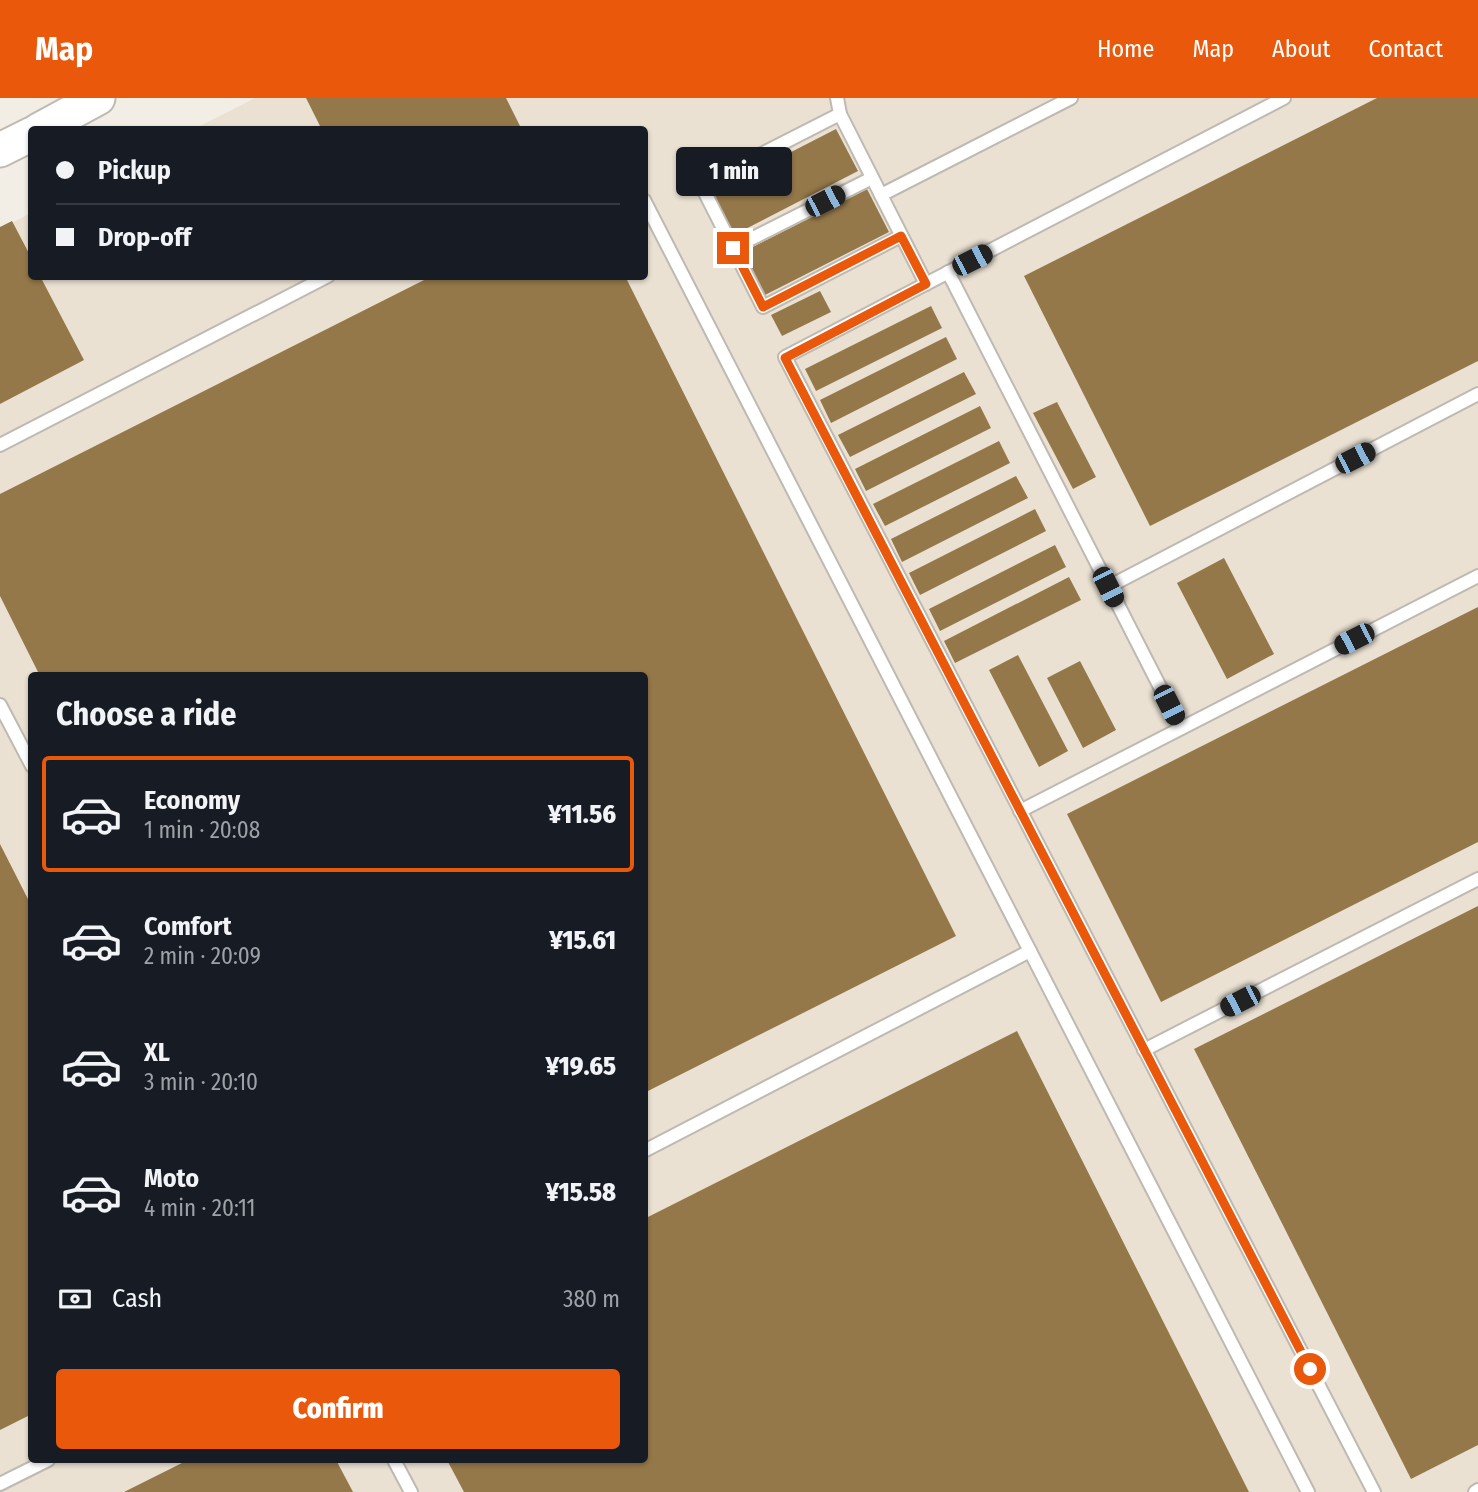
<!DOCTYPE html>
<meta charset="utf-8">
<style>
:root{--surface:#171b24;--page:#242831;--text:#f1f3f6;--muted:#9ea1a6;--line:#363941;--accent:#ea580c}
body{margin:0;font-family:"Fira Sans Condensed",sans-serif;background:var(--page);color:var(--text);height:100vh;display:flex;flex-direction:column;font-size:26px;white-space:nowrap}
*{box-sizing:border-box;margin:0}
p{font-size:23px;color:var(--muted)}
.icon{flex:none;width:38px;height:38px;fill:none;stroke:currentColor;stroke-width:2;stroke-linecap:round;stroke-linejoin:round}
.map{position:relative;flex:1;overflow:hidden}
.side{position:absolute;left:28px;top:574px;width:620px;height:791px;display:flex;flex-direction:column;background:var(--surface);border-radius:7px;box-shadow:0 2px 5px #0004}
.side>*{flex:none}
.guide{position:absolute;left:28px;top:28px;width:620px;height:154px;border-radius:7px;box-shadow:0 2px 5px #0004;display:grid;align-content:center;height:154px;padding:0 28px;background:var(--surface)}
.end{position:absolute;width:32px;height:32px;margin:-16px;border:9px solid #ea580c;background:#fff;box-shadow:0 0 0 4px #fff}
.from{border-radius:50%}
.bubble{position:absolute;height:49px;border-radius:7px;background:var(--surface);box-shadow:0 2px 5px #0004;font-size:23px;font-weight:800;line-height:49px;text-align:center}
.car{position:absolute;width:21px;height:42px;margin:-21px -10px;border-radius:9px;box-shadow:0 0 5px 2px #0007;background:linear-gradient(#222 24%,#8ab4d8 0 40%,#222 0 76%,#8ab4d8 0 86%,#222 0)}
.guide b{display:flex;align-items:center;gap:24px;height:66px;font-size:26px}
.guide b+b{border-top:2px solid var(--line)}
.guide i{width:18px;height:18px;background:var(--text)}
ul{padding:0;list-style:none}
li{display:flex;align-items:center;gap:21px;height:116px;margin:0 14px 10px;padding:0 14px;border:4px solid transparent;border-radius:7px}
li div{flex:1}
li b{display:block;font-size:26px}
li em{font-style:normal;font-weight:800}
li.current{border-color:var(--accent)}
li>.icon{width:63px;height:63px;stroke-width:1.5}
h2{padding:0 28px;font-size:32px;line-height:84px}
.pay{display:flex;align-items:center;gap:18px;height:77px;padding:0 28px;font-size:26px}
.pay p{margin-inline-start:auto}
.cta{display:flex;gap:14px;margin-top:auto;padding:14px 28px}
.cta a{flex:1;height:80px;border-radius:7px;background:var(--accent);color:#fff;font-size:28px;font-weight:800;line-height:80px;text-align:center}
header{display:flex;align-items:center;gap:42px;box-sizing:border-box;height:98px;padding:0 35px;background:var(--accent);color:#fff}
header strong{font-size:33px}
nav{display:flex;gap:38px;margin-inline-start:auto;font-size:24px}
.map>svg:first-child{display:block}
.built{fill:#eae1d2;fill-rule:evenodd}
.building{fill:#947849}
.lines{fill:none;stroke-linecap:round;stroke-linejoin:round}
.service-casing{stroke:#beb9b1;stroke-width:16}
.secondary-casing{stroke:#beb9b1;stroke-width:37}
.service{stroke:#fff;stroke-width:12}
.secondary{stroke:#fff;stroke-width:33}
.route{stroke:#ea580c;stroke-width:9}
</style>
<header>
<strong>Map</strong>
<nav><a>Home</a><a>Map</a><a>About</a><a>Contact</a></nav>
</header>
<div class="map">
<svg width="1478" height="1394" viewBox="0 0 1478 1394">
<rect width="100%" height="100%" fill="#f3eee5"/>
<path class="built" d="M255,0H1478V1394H0V131L31,115L32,178H644V32L194,31ZM32,578H644V1362H32Z"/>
<g class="building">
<polygon points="306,0 506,0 522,32 322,32"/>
<polygon points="1377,0 1478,0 1478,263 1150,428 1024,178"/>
<polygon points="836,31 858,73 732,138 711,95"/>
<polygon points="867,91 889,134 763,198 741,155"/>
<polygon points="12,123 32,161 32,178 40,178 84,262 0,306 0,129"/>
<polygon points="432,178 625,178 956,838 644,995 644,578 40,578 0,498 0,396"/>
<polygon points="820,193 831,214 782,238 771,217"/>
<polygon points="931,208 942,230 816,293 805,271"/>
<polygon points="946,239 957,261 831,325 820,302"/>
<polygon points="964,274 976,296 850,359 838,337"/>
<polygon points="1057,304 1096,379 1073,391 1033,315"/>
<polygon points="980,308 991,330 866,393 855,371"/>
<polygon points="999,343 1010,365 885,428 873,406"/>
<polygon points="1016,378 1028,400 902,464 891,441"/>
<polygon points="1035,411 1046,433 920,497 909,475"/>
<polygon points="1055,447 1066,469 940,533 929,511"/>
<polygon points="1224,460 1274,556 1227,581 1177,485"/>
<polygon points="1069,479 1081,502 955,565 944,543"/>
<polygon points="1478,509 1478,744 1161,904 1067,716"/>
<polygon points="1018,557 1068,653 1039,669 989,572"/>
<polygon points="1080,563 1116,632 1083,650 1047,580"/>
<polygon points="0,746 32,809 32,1316 0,1332"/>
<polygon points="1478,808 1478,1347 1411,1381 1194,951"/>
<polygon points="1017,933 1249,1394 464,1394 447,1362 644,1362 644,1121"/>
<polygon points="188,1362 336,1362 353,1394 124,1394"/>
</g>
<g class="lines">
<g class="service-casing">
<g id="service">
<polyline points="837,0 840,16"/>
<polyline points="1284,0 785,259 1374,1394"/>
<polyline points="881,97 1071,0"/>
<polyline points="644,102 1308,1394"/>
<polyline points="901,138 763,209 701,87 840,16 926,186"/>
<polyline points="733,150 872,80"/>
<polyline points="948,174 1181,630"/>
<polyline points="0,347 328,178"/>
<polyline points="1108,489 1478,296"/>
<polyline points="0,607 32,668"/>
<polyline points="1020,713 1478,478"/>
<polyline points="1144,952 1478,781"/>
<polyline points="644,1053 1030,853"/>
<polyline points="394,1362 411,1394"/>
<polyline points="0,1386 48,1362"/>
<polyline points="1475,1394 1478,1392"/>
</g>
</g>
<g class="secondary-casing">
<g id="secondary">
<polyline points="39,32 98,0"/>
<polyline points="0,52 32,36"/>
</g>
</g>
<use href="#service" class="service"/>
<use href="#secondary" class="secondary"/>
</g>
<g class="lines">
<polyline class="route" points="733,150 763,209 901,138 926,186 785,260 1310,1271"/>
</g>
</svg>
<i class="end from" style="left:1310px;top:1271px"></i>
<i class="end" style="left:733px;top:150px"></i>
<div class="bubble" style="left:676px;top:49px;width:116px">1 min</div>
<i class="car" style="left:825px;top:103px;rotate:63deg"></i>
<i class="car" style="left:972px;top:162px;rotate:63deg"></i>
<i class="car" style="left:1355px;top:360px;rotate:63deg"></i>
<i class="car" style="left:1108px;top:489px;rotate:153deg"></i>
<i class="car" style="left:1354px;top:541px;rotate:243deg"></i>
<i class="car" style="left:1169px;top:607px;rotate:153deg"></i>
<i class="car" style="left:1240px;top:903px;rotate:243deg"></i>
<div class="guide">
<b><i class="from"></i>Pickup</b>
<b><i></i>Drop-off</b>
</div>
<section class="side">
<h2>Choose a ride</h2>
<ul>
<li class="current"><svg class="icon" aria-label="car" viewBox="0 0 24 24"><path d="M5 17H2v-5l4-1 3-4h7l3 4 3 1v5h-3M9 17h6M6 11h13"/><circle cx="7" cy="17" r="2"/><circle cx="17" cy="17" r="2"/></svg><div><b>Economy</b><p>1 min · 20:08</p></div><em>¥11.56</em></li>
<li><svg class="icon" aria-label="car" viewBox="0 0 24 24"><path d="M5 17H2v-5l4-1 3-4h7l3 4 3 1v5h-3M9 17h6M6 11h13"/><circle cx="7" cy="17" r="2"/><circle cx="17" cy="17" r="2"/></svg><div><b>Comfort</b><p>2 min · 20:09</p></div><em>¥15.61</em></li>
<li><svg class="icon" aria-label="car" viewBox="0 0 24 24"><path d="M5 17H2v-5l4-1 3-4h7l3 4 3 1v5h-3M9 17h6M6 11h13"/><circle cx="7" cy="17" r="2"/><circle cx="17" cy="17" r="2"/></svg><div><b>XL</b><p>3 min · 20:10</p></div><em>¥19.65</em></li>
<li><svg class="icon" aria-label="car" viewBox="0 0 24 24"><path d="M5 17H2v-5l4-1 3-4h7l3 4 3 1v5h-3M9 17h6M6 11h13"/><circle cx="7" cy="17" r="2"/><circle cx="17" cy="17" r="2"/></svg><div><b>Moto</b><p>4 min · 20:11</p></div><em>¥15.58</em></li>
</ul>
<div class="pay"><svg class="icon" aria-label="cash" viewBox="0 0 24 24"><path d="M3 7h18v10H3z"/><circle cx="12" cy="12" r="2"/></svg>Cash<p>380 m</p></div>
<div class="cta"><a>Confirm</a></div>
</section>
</div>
